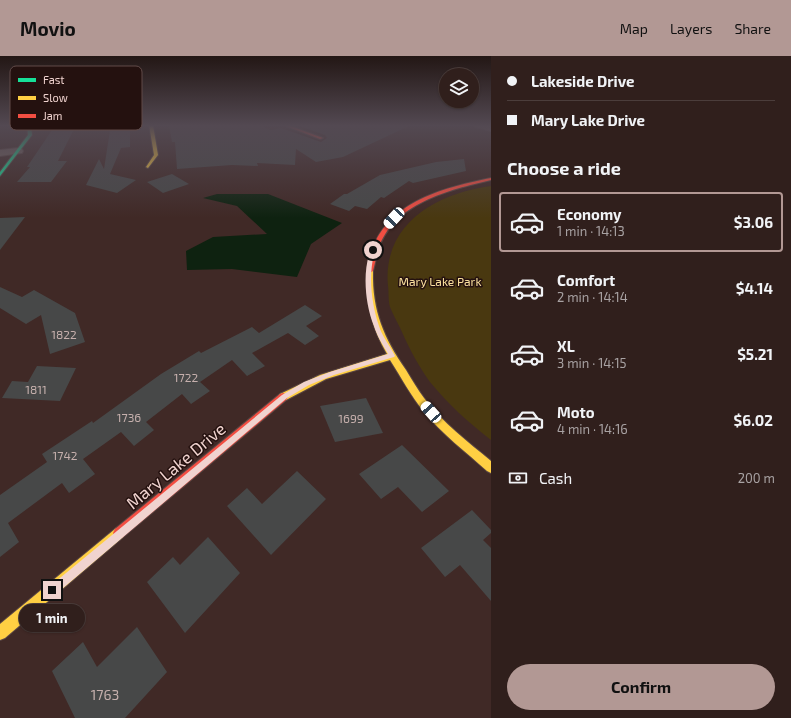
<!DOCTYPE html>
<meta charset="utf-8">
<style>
:root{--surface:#301f1c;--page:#382725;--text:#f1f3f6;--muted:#a8a2a3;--line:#4b3d3b;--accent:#b29894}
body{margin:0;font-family:"Exo 2",sans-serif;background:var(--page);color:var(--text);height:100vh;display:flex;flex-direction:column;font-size:15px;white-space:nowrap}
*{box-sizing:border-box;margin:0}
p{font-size:13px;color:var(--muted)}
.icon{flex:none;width:22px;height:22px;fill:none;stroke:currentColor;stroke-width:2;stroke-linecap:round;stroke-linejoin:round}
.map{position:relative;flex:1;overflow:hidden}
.sheet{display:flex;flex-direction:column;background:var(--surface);width:300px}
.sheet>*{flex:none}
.banner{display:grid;align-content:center;height:88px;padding:0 16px;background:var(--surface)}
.fabs{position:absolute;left:439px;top:12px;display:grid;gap:8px}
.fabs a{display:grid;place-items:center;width:40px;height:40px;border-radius:50%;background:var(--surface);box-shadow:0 1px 3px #0004,0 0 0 1px var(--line);font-size:20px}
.end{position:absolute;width:18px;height:18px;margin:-9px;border:5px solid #f0d3cf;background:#111;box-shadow:0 0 0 2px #111}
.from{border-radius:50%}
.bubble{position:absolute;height:28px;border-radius:14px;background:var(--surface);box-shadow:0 1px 3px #0004,0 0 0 1px var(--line);font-size:13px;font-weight:700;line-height:28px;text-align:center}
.car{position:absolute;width:12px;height:24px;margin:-12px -6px;border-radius:5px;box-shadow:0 0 3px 1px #0007;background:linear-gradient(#fff 24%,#345 0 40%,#fff 0 76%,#345 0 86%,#fff 0)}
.banner b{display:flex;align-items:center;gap:14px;height:38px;font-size:15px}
.banner b+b{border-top:1px solid var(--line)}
.banner i{width:10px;height:10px;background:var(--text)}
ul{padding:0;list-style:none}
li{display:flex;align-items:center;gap:12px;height:60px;margin:0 8px 6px;padding:0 8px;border:2px solid transparent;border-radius:4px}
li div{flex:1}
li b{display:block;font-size:15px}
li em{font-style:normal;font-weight:700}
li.current{border-color:var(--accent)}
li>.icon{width:36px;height:36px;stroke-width:1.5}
h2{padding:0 16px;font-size:18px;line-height:48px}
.pay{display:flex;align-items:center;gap:10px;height:44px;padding:0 16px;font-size:15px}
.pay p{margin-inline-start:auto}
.cta{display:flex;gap:8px;margin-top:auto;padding:8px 16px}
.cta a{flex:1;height:46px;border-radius:24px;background:var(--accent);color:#111;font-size:16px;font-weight:700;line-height:46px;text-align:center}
header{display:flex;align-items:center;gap:24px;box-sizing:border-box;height:56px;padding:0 20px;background:var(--accent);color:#111}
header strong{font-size:19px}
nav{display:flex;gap:22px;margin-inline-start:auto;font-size:14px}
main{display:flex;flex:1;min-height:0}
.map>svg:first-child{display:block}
.green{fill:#493810}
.water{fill:#0e2210}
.building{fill:#474848}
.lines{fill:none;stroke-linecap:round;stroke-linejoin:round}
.street-casing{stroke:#5a4644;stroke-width:2}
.fast-casing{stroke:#5a4644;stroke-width:2}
.slow-casing{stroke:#5a4644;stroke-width:2}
.jam-casing{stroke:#5a4644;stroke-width:2}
.street{fill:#736664;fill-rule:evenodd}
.fast{fill:#16e098;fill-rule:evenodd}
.slow{fill:#ffcf43;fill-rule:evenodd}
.jam{fill:#f24e42;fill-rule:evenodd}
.route{fill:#f0d3cf}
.labels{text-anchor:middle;stroke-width:3;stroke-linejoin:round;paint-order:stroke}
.far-park-label{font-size:12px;fill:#fce19f;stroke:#24110f}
.number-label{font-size:12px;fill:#c6b0ad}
.near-number-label{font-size:14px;fill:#c6b0ad}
.near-street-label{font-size:17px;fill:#f0d3cf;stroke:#24110f}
.key{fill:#24110f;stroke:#614b49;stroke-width:1}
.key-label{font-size:11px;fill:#f0d3cf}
</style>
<header>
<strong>Movio</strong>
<nav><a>Map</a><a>Layers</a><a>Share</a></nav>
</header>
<main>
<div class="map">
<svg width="491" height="662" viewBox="0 0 491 662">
<rect width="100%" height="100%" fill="#402926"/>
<path class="green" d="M491,130V384C469,367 448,348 430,326C419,311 409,292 402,276C398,267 393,259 390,251C388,244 389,236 388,230C382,168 437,137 491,130Z"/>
<polygon class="water" points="217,138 268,138 342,167 311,188 297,221 232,213 187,214 186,195 213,181 267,178 237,150 203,142"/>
<g class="building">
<polygon points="113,69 130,69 130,91 121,92 110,118 136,124 117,137 86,129 99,103 104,113 110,74 113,74"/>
<polygon points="169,69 259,69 271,74 281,72 321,86 327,82 325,79 297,69 411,69 343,101 316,106 296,93 295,109 257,107 258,110 232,109 177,113 175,86 172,86"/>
<polygon points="75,71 58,105 67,105 51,126 17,126 30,111 27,111 52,74"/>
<polygon points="464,103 466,115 413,127 409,125 384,142 381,141 367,153 355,150 349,155 330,148 344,138 347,138 380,119 436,106"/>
<polygon points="172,118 189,128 163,137 147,126"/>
<polygon points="25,161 0,194 0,162"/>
<polygon points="0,231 22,241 34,234 75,257 85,286 50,298 41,259 26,268 0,252"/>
<polygon points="305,249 322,260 306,270 319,280 305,289 288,277 252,297 265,310 247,320 232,304 200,326 210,335 191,348 182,338 146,366 154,374 134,390 121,376 83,403 95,418 69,437 62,427 8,467 19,486 0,501 0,439 47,406 42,398 92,365 93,367 161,318 199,295 201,297 252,271 259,277"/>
<polygon points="37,310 76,312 60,345 2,342 12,325 28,326"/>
<polygon points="366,342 383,377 335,386 320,350"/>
<polygon points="402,389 449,435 422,456 398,431 381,443 359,418"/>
<polygon points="297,415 326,443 271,499 227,450 247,432 262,448"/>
<polygon points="472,454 491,474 491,477 483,484 491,492 491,545 460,509 445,521 421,492"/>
<polygon points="208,481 240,517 185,577 147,526 173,501 180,509"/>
<polygon points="137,571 167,616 125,662 75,662 52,615 83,586 97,611"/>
</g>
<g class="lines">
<g class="street-casing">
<g id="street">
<path d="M27,69H51C46,74 30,76 25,71Z"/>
<polygon points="474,69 491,69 491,75 476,71"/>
<polygon points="18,92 22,93 23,95 22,97 0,100 0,94"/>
</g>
</g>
<g class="fast-casing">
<polygon id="fast" points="27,69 31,69 32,79 0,120 0,116 28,79"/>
</g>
<g class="slow-casing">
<g id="slow">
<polygon points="149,69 153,69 158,99 148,112 146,111 154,99"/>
<path d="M370,213L373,215C372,255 384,282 406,314C412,324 418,334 424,342C443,367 468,386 491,405V417L487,415C466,396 442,378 424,356C411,340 401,321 390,304L326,323L286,344H280L278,341L280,338L320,319L387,298C372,272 365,246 367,215Z"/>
<polygon points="119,471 123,473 125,477 123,481 5,582 0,584 0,568 115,473"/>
</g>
</g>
<g class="jam-casing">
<g id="jam">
<polygon points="283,69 288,69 323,82 320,83"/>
<path d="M491,122V124C449,134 393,147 378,194C376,201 375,208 373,215L370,217L368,216L367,215C368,208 370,201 372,194C389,145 446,131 491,122Z"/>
<polygon points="283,337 286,338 288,341 286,344 123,481 119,483 115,481 113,477 115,473 280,338"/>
</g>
</g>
<use href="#street" class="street"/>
<use href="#fast" class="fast"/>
<use href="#slow" class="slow"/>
<use href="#jam" class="jam"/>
</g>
<linearGradient id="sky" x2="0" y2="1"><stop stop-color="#231715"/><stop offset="0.43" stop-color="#534952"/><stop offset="1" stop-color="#534952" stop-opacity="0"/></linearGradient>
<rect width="491" height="162" fill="url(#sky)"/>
<path class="route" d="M371,193L375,194C368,218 371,246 379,270C382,280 390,290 395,300L394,301L334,319L309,329L287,342L56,538L52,539L49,538L47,534L49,531L282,339L304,326L330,316L388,298C383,289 377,280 374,270C365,248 362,215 371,193Z"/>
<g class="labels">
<g class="far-park-label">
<text x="440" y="230">Mary Lake Park</text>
</g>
<g class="number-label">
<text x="64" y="283">1822</text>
<text x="186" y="326">1722</text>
<text x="36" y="338">1811</text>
<text x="129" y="366">1736</text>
<text x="351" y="367">1699</text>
<text x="65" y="404">1742</text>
</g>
<g class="near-number-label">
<text x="105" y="644">1763</text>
</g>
<g class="near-street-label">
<text transform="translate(176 410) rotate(-40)" y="6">Mary Lake Drive</text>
</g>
</g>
<rect x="10" y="10" width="132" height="64" rx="6" class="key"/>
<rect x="18" y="22" width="18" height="4" fill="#16e098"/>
<rect x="18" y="40" width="18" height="4" fill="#ffcf43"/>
<rect x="18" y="58" width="18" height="4" fill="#f24e42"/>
<g class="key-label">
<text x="43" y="28">Fast</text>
<text x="43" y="46">Slow</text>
<text x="43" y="64">Jam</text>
</g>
</svg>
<div class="fabs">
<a><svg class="icon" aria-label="layers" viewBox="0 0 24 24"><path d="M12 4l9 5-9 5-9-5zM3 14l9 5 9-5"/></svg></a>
</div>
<i class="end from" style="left:373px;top:194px"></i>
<i class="end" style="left:52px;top:534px"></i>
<div class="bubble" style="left:19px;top:548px;width:66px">1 min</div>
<i class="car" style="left:394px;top:162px;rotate:223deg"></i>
<i class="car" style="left:431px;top:356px;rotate:318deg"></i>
</div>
<section class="sheet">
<div class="banner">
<b><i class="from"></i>Lakeside Drive</b>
<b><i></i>Mary Lake Drive</b>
</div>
<h2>Choose a ride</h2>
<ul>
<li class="current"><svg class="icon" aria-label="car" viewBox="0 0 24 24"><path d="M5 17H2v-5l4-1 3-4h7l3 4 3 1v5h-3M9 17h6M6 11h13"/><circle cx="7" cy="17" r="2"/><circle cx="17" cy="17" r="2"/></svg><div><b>Economy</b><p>1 min · 14:13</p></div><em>$3.06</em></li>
<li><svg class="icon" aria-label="car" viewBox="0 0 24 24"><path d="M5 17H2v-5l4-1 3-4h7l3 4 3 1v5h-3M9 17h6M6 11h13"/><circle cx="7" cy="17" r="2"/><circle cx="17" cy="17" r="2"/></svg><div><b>Comfort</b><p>2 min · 14:14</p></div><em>$4.14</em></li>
<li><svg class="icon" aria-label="car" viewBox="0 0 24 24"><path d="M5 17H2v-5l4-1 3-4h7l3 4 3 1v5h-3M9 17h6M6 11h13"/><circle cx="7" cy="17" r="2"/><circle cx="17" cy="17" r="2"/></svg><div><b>XL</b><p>3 min · 14:15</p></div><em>$5.21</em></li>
<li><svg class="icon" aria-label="car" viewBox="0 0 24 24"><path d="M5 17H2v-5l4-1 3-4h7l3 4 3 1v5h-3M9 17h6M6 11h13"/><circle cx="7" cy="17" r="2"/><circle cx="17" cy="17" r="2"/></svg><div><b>Moto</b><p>4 min · 14:16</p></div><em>$6.02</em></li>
</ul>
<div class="pay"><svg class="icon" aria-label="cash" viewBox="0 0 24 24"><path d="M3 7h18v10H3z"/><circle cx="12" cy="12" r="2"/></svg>Cash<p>200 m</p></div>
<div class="cta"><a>Confirm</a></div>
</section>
</main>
